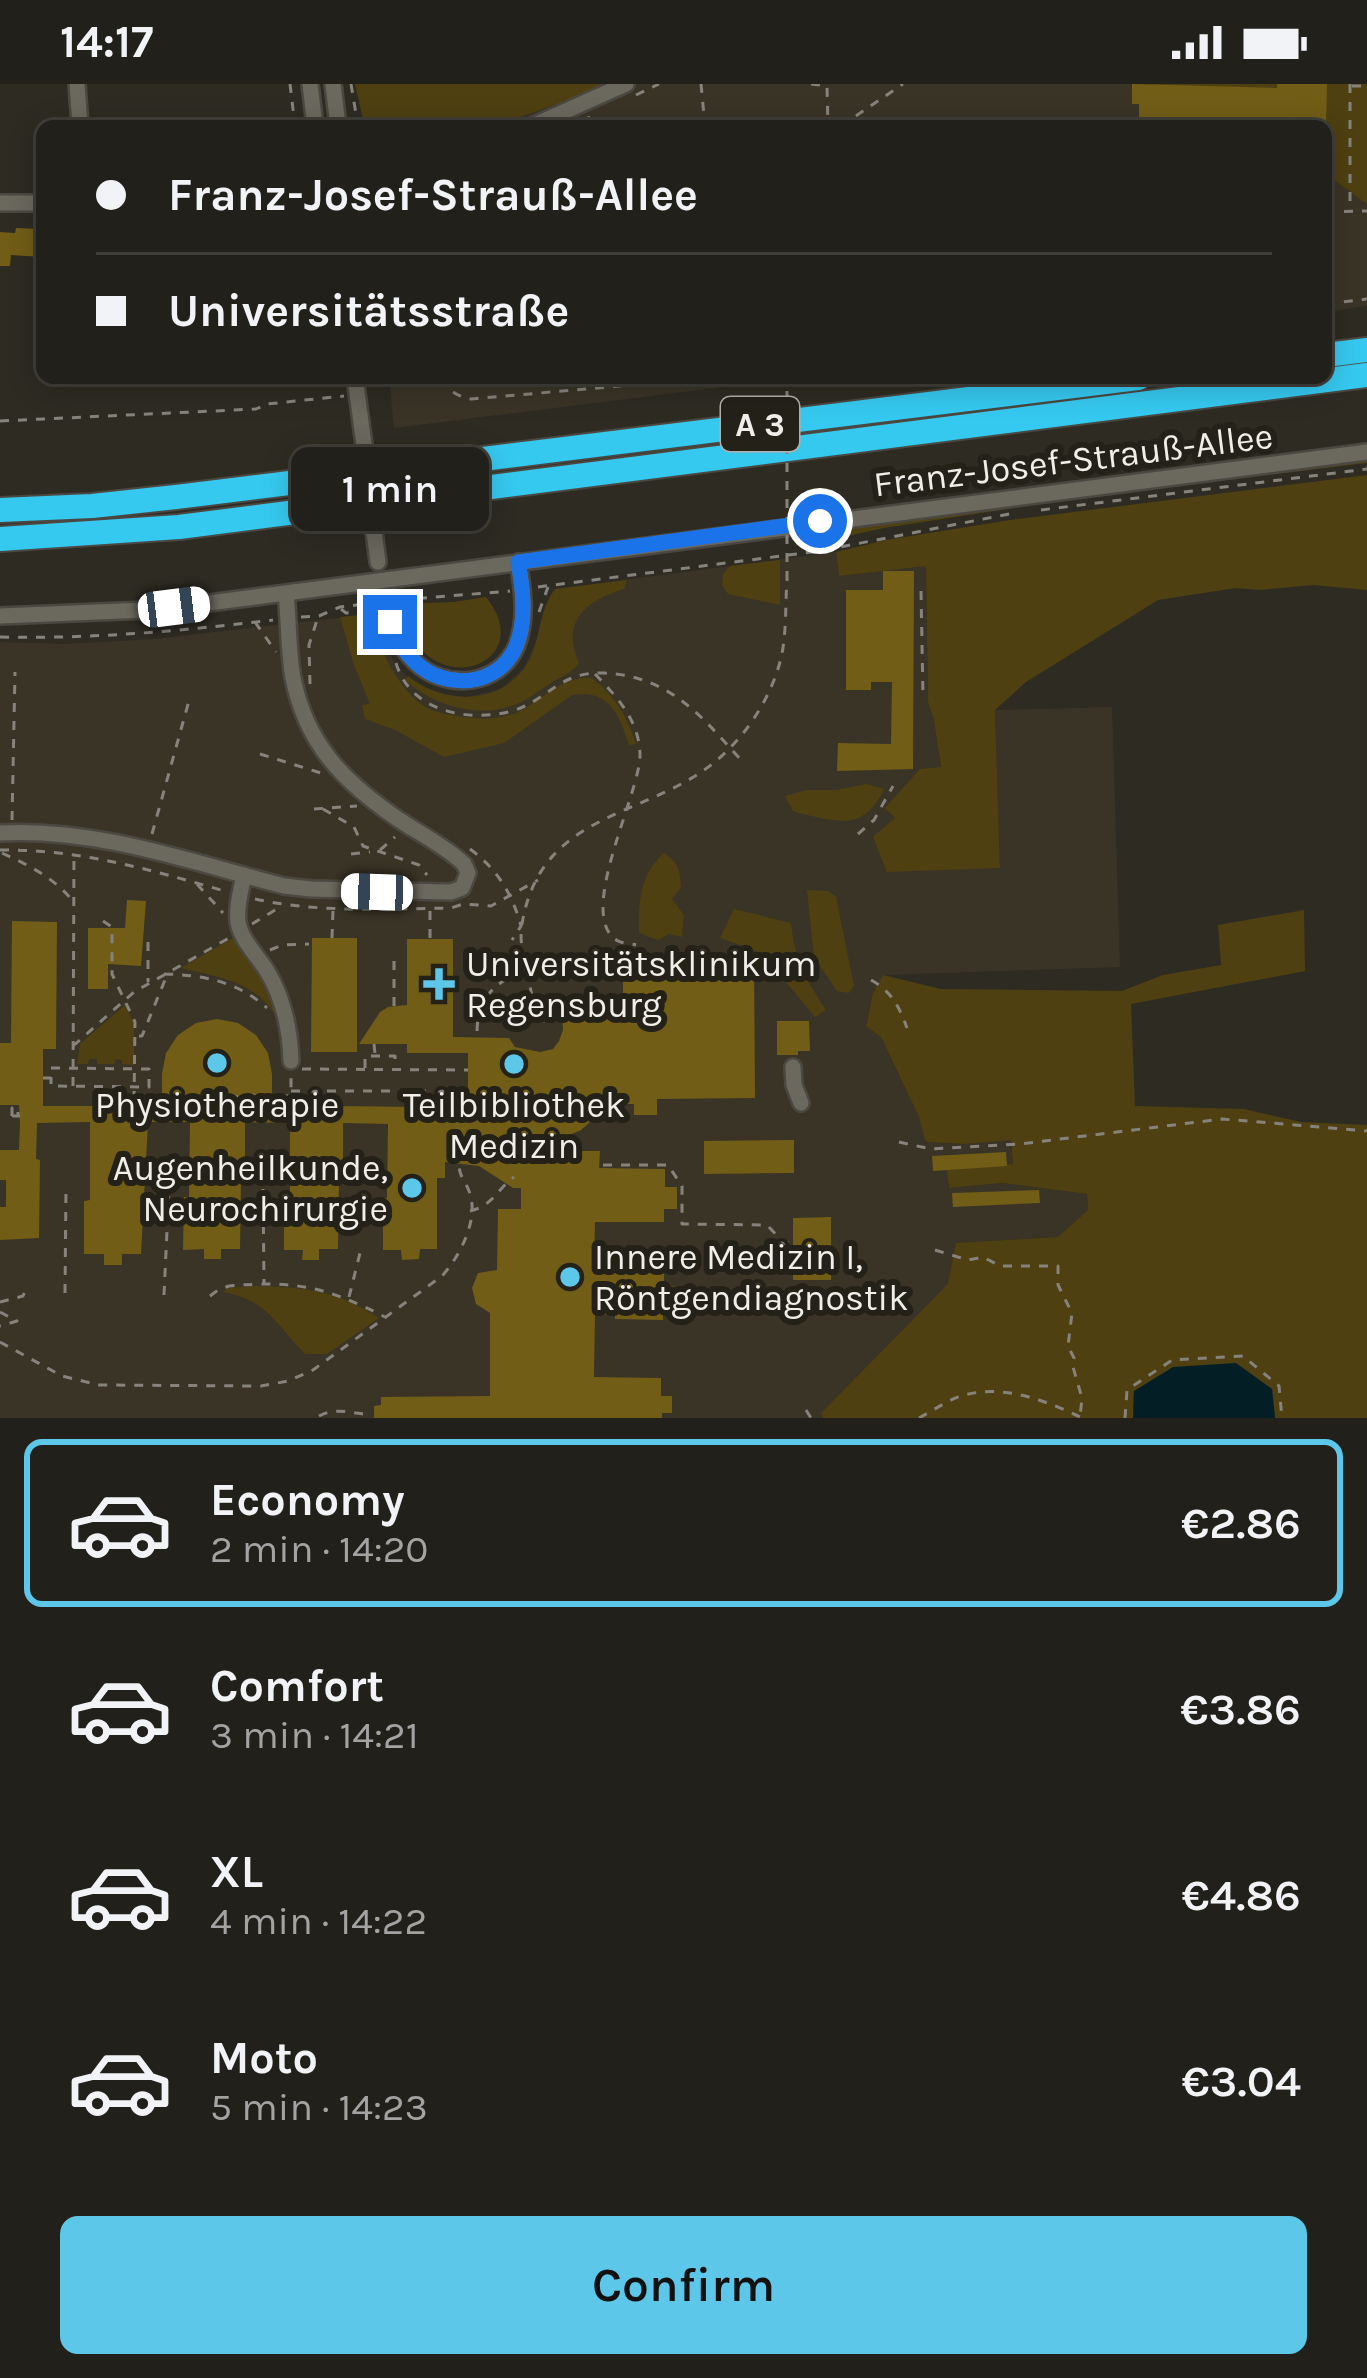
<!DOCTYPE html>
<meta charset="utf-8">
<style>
:root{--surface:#22201a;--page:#2e2d27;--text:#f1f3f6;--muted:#a2a3a2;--line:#3f3e39;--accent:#5cc7e8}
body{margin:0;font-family:Karla,sans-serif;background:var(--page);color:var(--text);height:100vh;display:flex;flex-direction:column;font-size:45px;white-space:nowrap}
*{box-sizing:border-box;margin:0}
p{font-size:39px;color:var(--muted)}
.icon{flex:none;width:66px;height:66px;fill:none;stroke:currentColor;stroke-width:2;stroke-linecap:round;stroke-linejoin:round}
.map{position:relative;height:1334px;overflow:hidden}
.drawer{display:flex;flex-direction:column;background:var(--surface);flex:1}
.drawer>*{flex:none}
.hud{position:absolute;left:36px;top:36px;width:1296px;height:264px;border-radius:18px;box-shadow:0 6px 30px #0003,0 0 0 3px var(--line);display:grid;align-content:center;height:264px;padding:0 60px;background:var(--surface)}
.end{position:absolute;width:54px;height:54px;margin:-27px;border:15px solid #1a73e8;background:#fff;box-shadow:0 0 0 6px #fff}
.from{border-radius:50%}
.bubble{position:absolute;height:84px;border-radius:18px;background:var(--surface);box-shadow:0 6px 30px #0003,0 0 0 3px var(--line);font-size:39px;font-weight:600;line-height:84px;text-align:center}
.car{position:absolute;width:36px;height:72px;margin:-36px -18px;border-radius:15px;box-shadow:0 0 9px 3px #0007;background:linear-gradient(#fff 24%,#345 0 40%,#fff 0 76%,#345 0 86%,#fff 0)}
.hud b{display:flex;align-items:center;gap:42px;height:114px;font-size:45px}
.hud b+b{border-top:3px solid var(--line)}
.hud i{width:30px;height:30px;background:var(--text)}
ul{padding:21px 0 0;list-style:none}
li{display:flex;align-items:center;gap:36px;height:168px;margin:0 24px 18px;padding:0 36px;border:6px solid transparent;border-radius:18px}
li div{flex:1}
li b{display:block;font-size:45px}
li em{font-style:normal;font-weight:600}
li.active{border-color:var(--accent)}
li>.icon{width:108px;height:108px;stroke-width:1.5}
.button{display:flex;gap:24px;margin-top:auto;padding:24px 60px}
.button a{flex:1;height:138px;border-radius:18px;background:var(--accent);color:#111;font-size:48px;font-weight:600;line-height:138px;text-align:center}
.status{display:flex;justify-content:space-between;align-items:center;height:84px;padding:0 60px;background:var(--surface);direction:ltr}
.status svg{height:33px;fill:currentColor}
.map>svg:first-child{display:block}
.built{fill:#393426}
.green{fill:#4f4011}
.water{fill:#041e26}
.building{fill:#715d16}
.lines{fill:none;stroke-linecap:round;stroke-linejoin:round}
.minor-casing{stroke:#4a4841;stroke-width:20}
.highway-casing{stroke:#4a4841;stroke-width:28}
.path{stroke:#86837d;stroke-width:3;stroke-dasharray:9 9;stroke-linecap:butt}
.minor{stroke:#6b685e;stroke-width:15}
.highway{stroke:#36c9f0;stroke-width:24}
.path-bridge{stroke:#86837d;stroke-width:3;stroke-dasharray:9 9;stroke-linecap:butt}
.route{stroke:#1a73e8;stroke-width:15}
.poi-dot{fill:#5cc7e8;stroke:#242119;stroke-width:4.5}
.labels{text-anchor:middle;stroke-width:12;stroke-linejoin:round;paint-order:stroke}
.shield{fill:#242119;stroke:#b3b0ab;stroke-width:3}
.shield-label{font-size:33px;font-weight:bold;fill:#f0eee9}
.street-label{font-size:36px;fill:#f0eee9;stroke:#242119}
.poi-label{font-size:36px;fill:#f0eee9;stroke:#242119;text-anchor:start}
</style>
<div class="status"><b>14:17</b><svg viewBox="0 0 49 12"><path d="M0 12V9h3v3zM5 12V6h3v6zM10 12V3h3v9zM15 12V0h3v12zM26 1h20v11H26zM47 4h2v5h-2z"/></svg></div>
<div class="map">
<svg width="1367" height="1334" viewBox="0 0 1367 1334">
<rect width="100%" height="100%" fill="#2e2b23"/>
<g class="built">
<polygon points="355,0 1367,0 1367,222 1326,228 1326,42 364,42"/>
<polygon points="389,294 797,294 394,344"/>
<polygon points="836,468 839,492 926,481 928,618 934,637 941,684 885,723 895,734 1000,784 995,626 1112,623 1120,883 883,891 873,909 866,941 881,953 919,1033 927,1058 965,1060 1011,1055 1013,1080 948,1086 949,1104 1002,1099 1087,1110 1088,1126 1058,1153 956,1159 949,1200 821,1329 823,1334 0,1334 0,558 66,560 154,555 373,530 387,567 403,589 419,602 437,610 467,613 501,605 524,584 537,555 543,528 555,505"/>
</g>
<g class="green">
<polygon points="355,0 602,0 565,17 495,42 368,42 364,38"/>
<polygon points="1132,0 1367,0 1367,120 1326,90 1326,42 1139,42 1139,20 1132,20"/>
<polygon points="1367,372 1367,379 1079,414 884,444 829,456 842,446 986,423"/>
<polygon points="1367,391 1367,506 1313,501 1260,506 1236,504 1158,516 1026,598 995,626 1000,784 887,788 873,753 895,734 885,724 920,685 941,683 934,637 928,618 926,482 839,492 836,468 886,456 1010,436"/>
<polygon points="780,476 780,521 728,510 722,501 723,490 730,482"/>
<path d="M627,496L624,505C586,516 560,538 579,579C571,590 559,593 548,601C537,608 526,617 514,621C478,635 432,621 405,596L408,592C445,622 505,622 530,575C541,552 539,526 555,505Z"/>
<path d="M486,513C542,582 422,626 399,520L454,518Z"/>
<path d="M369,530C377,559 399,609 427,624C438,629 450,631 463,633C481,635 500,636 518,628C543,616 562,591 592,594C615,612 627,632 636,660L629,661C620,632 609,604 572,611L504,659L444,673L395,646L365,635L362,621L370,620L354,581L340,533Z"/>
<path d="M866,700L884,705C863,749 837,737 798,729L793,727L785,712L807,706H836Z"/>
<path d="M664,769C679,778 680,787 681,804L672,815L684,831L682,853L669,850L658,856L639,849C639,816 639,792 664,769Z"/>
<polygon points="807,806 828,807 836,813 854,902 849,909 837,907 814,873"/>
<path d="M734,825L791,839C795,877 805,894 826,926L815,933L762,869L720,854Z"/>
<polygon points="1304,826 1305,887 1131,920 1135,1022 1244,1025 1301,1038 1367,1041 1367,1334 1275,1334 1272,1305 1134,1307 1133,1334 823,1334 821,1329 948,1200 956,1159 1058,1153 1088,1126 1087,1110 1002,1099 949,1104 947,1086 1013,1080 1011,1056 965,1060 926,1058 919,1033 881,953 866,942 873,909 883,891 941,905 1122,907 1163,891 1221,881 1218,841"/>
<path d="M240,850L263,883L283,942C257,897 226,895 181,884Z"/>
<polygon points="125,921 134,939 134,981 122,980 122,976 115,975 114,980 97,980 97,975 89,975 88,980 77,980 80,960"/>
<path d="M254,1202C304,1203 336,1206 379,1234L327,1270H305C276,1241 268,1216 223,1208L228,1204Z"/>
</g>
<polygon class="water" points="1236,1279 1272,1305 1275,1334 1133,1334 1134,1307 1173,1283"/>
<g class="building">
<polygon points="1132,0 1277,4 1277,0 1327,0 1326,42 1139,42 1139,20 1132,20"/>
<polygon points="16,144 39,145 38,152 42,152 42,173 11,171 10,182 0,182 0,148 15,149"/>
<polygon points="883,487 914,487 913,685 837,687 838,659 891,660 892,598 871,598 871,606 846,606 846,506 883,506"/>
<polygon points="127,816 146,817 141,882 108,880 108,905 88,905 88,844 125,844"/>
<polygon points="12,837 57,838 56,965 43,965 43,1022 124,1022 131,1012 137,1022 162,1022 162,990 166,969 178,951 196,939 217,935 238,939 256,951 268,969 272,990 272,1022 323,1022 329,1013 337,1022 421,1023 428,1013 434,1023 468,1023 468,969 407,969 407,960 359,960 380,928 388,923 407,921 407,855 453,855 453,953 509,954 515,963 540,968 553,965 559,957 563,946 562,928 623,926 623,871 754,870 755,1014 657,1015 657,1031 634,1031 634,1020 590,1020 589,1039 581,1046 534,1067 600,1067 599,1084 665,1085 665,1103 677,1103 677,1125 664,1125 664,1138 595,1138 594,1183 664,1184 664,1202 673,1202 673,1218 663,1218 663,1236 615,1235 615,1231 595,1230 594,1293 661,1294 661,1312 672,1312 672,1329 662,1329 662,1334 374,1334 374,1322 381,1321 381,1313 490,1312 490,1229 476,1220 472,1204 478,1189 497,1186 498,1125 521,1125 521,1104 513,1104 479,1082 445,1078 445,1094 437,1094 437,1165 420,1165 419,1175 402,1176 401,1166 383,1166 383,1114 387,1114 388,1040 343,1039 343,1095 339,1095 338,1165 319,1165 319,1176 302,1176 303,1166 284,1166 284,1115 290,1115 290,1039 245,1038 245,1094 241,1094 240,1165 221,1165 221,1175 204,1175 204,1165 183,1166 184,1113 189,1113 190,1038 148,1038 141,1170 122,1170 122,1181 104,1181 104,1170 84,1170 84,1117 90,1116 90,1038 37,1039 36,1075 40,1076 39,1154 0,1156 0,1123 6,1123 6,1096 0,1096 0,1066 19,1066 20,1039 19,1021 0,1021 0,959 11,959"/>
<polygon points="312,854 357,854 357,968 311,968"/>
<polygon points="777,937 809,937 810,967 798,967 798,971 777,971"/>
<polygon points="794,1056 794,1089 704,1090 704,1057"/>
<polygon points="1006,1068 1007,1082 933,1087 932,1072"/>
<polygon points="1039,1106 1040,1119 953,1123 952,1109"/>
<polygon points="831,1133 831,1196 793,1196 793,1134"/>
</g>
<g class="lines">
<g class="minor-casing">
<g id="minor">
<polyline points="77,0 80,42"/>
<polyline points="310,0 315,42"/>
<polyline points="333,0 338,42"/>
<polyline points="532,42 626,0"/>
<polyline points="0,119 42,119"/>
<polyline points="355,294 365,368"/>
<polyline points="373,440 378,478"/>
<path d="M386,521C391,542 399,563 415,578C445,607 500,603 517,561C527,535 523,505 518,478"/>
<polyline points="0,532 146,526 201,520 1367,368"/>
<path d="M0,749C98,744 191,778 284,802L311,805L451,808L462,804L468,789L464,780C444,761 418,749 395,733C342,696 306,659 293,594C288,566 289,537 286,510"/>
<path d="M244,791C241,806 236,823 238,838C241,856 257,871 267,887C284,915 290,944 291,977"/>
<polyline points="793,983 794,1001 801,1019"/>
</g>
</g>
<g class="highway-casing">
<g id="highway">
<polyline points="1326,271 1367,266"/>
<polyline points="0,426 92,422 176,413 1138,294"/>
<polyline points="0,455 179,443 1367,291"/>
</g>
</g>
<g class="path">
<polyline points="290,0 295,42"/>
<polyline points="351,0 358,42"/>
<polyline points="701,0 705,42"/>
<polyline points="811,0 827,2 828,42"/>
<polyline points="1350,0 1350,127"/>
<polyline points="1352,2 1367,2"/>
<polyline points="636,11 659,0"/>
<polyline points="570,42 590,33"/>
<polyline points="841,42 903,0"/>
<polyline points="1326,128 1367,127"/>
<polyline points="1326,220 1367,215"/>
<path d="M442,294C449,308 457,312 471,315L712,294"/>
<path d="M743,294C768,301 792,298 818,294"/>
<polyline points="0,337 256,325 267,320 344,312"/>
<polyline points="1041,426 1367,385"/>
<polyline points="538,503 820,467 1014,429"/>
<polyline points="921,507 923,613"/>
<polyline points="400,516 510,507"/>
<polyline points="341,525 346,529 371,526"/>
<polyline points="539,528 548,503"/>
<polyline points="301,533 319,532 340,523 373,519"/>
<polyline points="255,538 276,568"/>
<path d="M0,553C95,555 179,547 273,536"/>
<path d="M396,579C410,627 467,639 512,627C547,617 559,587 604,589C668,592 700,630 740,675"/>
<path d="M595,590C617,613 639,636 640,670C641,709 574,833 618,857C621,859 632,860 636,861"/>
<polyline points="310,600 309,561 318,533"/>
<polyline points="260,670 324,690"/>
<polyline points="314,725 357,722"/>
<polyline points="323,725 354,743 363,762 419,781 427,791"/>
<polyline points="12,736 15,588"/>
<polyline points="152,750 190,613"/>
<polyline points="858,750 874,736 893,702"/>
<path d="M470,765C497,785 512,809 521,842L512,856"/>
<path d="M0,766C79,765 152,786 228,808"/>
<polyline points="380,766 395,753"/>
<path d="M2,769C28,781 53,793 72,816"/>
<polyline points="351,770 370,768"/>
<polyline points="197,800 223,829"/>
<path d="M255,815C319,829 385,825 451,824L463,820L491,822L538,796"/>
<polyline points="430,827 430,855"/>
<polyline points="103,837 112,843 112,890 135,938 134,1020"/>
<polyline points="252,840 280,823"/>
<polyline points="332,854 333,826"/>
<polyline points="148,858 148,898"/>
<polyline points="270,866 282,861 309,860"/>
<polyline points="394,877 394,922"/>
<path d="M164,890C203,891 237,897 267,924"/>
<path d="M871,896C891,907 899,922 907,944"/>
<path d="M532,912C528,891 518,862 522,840C541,726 646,735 716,677C746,652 770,615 780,578C787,552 785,523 787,496"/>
<path d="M477,947C478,914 495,896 526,888"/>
<polyline points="139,952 142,952 167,891"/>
<polyline points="374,960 375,970"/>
<polyline points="73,962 134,908 229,854"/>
<polyline points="365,984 365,972 395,972 395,986"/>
<polyline points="302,985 468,986"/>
<polyline points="43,994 51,994 51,984 149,985 149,1003 51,1002 51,994"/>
<polyline points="73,1002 74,770"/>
<polyline points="291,1007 468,1007"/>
<polyline points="235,1020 237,1011 291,1012 291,988"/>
<polyline points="333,1021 335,1008"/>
<polyline points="12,1032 12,1024 18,1024 18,1033"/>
<polyline points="899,1058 931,1065 1020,1060 1222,1035 1367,1047"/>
<polyline points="603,1081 668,1081 682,1102 682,1140 767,1141 784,1159 793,1159"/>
<polyline points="263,1105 264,1199"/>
<path d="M470,1127C494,1121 497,1105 514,1093"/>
<polyline points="935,1166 968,1176 983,1173 1000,1182 1058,1182 1058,1201 1072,1229 1068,1262 1074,1274 1073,1283 1082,1314 1080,1333"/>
<polyline points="65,1209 66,1102"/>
<polyline points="164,1211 169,1103"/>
<path d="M210,1212L218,1206L229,1202C295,1196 327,1203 385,1233"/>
<polyline points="349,1213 361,1165"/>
<polyline points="0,1218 23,1212 26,1205"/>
<polyline points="0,1228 17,1237 0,1242"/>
<path d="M0,1258L62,1292L99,1301L261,1302L288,1297L313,1286L442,1192C460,1172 480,1134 469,1107C464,1094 459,1093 459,1079"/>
<polyline points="806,1326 811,1334"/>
<path d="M319,1332C333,1324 348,1328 363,1330"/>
<path d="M919,1334C930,1328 941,1321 953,1315C996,1297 1043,1315 1082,1334"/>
<polyline points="1125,1334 1127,1306 1172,1276 1243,1272 1279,1302 1282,1334"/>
</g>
<use href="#minor" class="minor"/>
<use href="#highway" class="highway"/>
<g class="path-bridge">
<polyline points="787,496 787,294"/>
<polyline points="12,1032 20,1032"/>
</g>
</g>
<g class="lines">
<path class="route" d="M390,538C396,552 403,567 415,578C445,607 499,603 516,562C527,535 523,505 518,478L820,437"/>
</g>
<g class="poi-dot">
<path d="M433 882h12v12h12v12h-12v12h-12v-12h-12v-12h12z"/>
<circle cx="217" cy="979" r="12"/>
<circle cx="514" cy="980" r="12"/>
<circle cx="412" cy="1104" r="12"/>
<circle cx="570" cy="1193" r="12"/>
</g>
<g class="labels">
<rect class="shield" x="721" y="313" width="78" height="54" rx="9"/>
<g class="shield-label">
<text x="760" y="352">A 3</text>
</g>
<g class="street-label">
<text transform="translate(1073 375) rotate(-7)" y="13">Franz-Josef-Strauß-Allee</text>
</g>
<g class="poi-label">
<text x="466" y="892">Universitätsklinikum<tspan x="466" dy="41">Regensburg</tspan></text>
<text x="217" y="1033" text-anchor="middle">Physiotherapie</text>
<text x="514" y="1033" text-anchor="middle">Teilbibliothek<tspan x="514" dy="41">Medizin</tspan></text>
<text x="388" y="1096" text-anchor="end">Augenheilkunde,<tspan x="388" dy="41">Neurochirurgie</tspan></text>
<text x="594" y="1185">Innere Medizin I,<tspan x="594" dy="41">Röntgendiagnostik</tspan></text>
</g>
</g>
</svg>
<i class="end from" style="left:820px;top:437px"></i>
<i class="end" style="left:390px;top:538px"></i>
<div class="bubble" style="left:291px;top:363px;width:198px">1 min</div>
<i class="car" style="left:174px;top:523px;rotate:83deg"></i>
<i class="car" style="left:377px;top:808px;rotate:272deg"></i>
<div class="hud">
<b><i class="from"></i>Franz-Josef-Strauß-Allee</b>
<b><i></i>Universitätsstraße</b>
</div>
</div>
<section class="drawer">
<ul>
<li class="active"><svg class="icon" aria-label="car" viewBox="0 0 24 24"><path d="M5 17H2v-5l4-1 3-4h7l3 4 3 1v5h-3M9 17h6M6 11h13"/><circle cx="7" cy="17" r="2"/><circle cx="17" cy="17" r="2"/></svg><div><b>Economy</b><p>2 min · 14:20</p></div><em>€2.86</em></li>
<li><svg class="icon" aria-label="car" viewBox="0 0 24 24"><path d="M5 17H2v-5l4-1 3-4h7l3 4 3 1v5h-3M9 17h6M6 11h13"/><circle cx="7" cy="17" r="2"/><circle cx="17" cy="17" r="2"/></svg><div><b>Comfort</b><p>3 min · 14:21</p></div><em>€3.86</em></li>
<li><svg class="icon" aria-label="car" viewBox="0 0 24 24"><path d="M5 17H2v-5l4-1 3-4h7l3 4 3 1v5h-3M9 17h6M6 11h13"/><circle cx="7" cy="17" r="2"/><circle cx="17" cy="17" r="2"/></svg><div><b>XL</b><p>4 min · 14:22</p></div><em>€4.86</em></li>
<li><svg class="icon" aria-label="car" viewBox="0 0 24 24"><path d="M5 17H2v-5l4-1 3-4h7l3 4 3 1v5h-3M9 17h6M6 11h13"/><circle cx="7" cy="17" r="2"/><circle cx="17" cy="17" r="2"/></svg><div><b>Moto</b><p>5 min · 14:23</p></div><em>€3.04</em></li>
</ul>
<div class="button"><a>Confirm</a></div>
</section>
